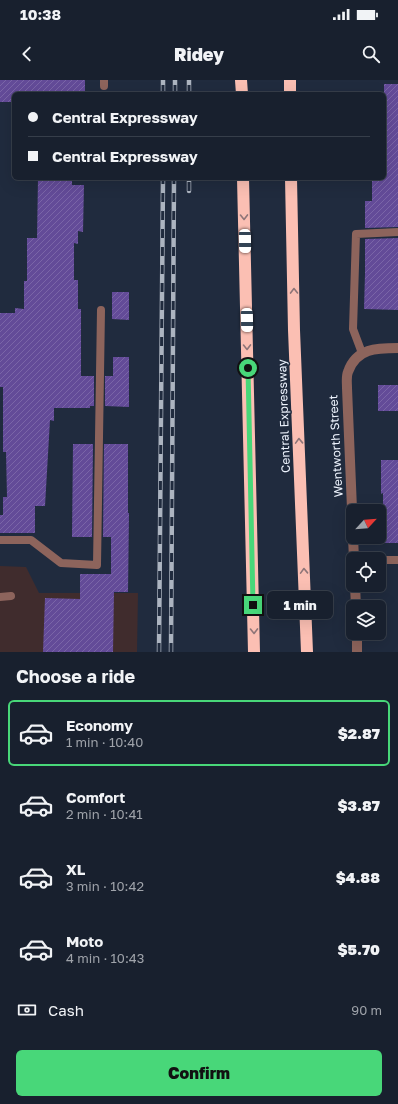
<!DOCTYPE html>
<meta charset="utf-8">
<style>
:root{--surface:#18202e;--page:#212836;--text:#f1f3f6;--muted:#9fa3aa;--line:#363e4a;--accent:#48d779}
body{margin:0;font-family:"Golos Text",sans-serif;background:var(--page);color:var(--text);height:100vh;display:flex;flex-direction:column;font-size:15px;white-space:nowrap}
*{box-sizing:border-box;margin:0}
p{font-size:13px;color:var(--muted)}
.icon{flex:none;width:22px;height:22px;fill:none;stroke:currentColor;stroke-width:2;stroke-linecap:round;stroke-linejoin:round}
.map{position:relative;height:572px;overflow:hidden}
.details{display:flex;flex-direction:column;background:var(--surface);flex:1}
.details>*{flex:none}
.hud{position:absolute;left:12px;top:12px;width:374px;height:88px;border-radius:6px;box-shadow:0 4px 16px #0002,0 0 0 1px var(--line);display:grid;align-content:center;height:88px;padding:0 16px;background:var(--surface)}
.needle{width:26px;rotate:64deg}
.controls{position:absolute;left:346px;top:424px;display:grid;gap:8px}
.controls a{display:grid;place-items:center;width:40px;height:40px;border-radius:6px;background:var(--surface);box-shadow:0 4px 16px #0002,0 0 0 1px var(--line);font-size:20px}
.end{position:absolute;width:18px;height:18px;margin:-9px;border:5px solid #48d779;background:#111;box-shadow:0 0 0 2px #111}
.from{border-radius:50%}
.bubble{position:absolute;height:28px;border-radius:6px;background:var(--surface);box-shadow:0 4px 16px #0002,0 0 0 1px var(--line);font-size:13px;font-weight:800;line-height:28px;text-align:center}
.car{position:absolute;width:12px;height:24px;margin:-12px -6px;border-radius:5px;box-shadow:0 0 3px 1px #0007;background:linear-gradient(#fff 24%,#345 0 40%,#fff 0 76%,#345 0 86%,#fff 0)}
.hud b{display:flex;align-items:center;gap:14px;height:38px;font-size:15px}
.hud b+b{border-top:1px solid var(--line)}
.hud i{width:10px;height:10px;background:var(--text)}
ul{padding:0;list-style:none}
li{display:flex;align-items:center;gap:12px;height:66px;margin:0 8px 6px;padding:0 8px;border:2px solid transparent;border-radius:6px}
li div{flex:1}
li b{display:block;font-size:15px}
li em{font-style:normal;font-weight:800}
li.on{border-color:var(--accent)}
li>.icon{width:36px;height:36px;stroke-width:1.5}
h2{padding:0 16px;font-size:18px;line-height:48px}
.pay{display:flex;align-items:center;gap:10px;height:44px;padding:0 16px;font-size:15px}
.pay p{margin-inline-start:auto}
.button{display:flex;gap:8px;margin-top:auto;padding:8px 16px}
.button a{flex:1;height:46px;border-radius:6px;background:var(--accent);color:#111;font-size:16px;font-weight:800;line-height:46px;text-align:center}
.status{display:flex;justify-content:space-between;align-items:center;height:28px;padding:0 20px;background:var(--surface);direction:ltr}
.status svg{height:11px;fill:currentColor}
header{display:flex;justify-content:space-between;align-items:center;height:52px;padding:0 16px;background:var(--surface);font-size:18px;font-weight:800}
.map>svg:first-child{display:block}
.commercial{fill:#402c2d}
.building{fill:url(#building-hatch)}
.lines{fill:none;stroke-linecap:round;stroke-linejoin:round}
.lane{stroke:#8d645c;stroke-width:8}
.street{stroke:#8d645c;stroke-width:10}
.highway{stroke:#fbbfb3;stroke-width:12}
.rail-casing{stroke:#acb4c0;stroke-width:4.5}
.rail{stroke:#202b3e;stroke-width:3;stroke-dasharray:9;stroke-linecap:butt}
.oneway{stroke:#8e7578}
.route{stroke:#48d779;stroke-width:5}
.labels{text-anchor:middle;stroke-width:3;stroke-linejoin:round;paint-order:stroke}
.street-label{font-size:12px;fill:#edf3fd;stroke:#202b3e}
</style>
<div class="status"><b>10:38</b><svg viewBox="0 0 49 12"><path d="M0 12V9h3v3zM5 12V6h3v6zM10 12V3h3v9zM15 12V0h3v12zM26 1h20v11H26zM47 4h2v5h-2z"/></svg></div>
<header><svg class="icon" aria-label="back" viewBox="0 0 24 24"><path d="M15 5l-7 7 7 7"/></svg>Ridey<svg class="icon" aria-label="search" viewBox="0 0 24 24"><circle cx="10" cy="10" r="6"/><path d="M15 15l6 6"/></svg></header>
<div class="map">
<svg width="398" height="572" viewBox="0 0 398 572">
<defs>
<pattern id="building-hatch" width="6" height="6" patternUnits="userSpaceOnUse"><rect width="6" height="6" fill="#634b98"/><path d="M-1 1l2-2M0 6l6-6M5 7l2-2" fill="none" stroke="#7a65a7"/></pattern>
</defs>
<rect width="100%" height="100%" fill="#202b3e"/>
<polygon class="commercial" points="0,486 26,487 39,513 138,513 137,572 0,572"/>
<g class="building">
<polygon points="0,0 85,0 85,14 14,14 14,22 0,22"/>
<polygon points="384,4 398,4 398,147 365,148 365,121 372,121 372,98 384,98"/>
<polygon points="38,98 72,98 72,105 84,105 83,152 78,151 78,164 74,163 74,200 78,200 78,229 81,229 81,296 94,296 94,326 90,326 90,328 54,328 54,341 50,340 45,426 35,426 35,453 0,453 0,435 3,435 3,417 7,417 6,372 3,372 3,307 0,307 0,233 15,233 15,228 24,229 24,201 27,201 27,158 37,158"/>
<polygon points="398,158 398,230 364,229 365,194 365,159"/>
<polygon points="112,212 129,212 129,240 112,239"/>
<polygon points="113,277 129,277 129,327 105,326 105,296 113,296"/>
<rect x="378" y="305" width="20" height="26"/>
<polygon points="73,364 93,364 92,457 72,457"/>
<polygon points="104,364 128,364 128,433 129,433 128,512 114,512 113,572 43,572 45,518 80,519 80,494 111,494 111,457 103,457"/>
<polygon points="381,380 398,380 398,463 383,463 383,413 381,414"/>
</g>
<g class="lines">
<g class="lane">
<polyline points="104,6 104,0"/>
<polyline points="362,273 353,249 356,154 398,152"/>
<polyline points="0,460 31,460 61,483 97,485 101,230"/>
<polyline points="379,480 398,480"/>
<polyline points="0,517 11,516"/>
</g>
<g class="street">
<path d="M353,453L347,308C347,303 346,296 348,292C356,268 377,268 398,268"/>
<polyline points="353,457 354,479"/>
<polyline points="355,505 356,527"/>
<polyline points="357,553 357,572"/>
</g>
<g class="highway">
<polyline points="241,0 242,14"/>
<polyline points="290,14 290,0"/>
<polyline points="243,98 254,572"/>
<polyline points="291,98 294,250 307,572"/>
</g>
<g class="rail-casing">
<g id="rail">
<polyline points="163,14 163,0"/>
<polyline points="175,14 175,0"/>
<polyline points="189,14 189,0"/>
<polyline points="189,111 189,98"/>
<polyline points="159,572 163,98"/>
<polyline points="171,572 174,98"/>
</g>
</g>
<use href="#rail" class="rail"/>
</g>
<defs><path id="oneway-chevron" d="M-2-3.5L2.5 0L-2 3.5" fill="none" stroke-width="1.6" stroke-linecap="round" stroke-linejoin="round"/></defs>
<g class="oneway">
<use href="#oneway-chevron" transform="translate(244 137) rotate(89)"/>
<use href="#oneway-chevron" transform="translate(294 211) rotate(-91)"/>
<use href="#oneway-chevron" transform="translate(247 267) rotate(89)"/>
<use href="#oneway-chevron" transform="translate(299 361) rotate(-92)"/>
<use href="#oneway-chevron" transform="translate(304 491) rotate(-92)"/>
<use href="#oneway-chevron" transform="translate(254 551) rotate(89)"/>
</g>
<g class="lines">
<polyline class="route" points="248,288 253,525"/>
</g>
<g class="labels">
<g class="street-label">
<text transform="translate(284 336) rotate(-92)" y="4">Central Expressway</text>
<text transform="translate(336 366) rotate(-93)" y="4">Wentworth Street</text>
</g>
</g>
</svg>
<div class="controls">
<a><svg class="needle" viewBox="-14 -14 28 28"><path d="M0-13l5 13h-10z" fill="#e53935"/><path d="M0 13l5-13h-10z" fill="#9fa3aa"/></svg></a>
<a><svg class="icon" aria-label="locate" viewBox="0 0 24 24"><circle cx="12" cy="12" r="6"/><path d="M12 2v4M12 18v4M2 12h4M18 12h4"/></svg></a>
<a><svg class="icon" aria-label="layers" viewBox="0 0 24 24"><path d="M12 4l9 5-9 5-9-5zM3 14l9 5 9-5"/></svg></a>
</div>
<i class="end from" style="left:248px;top:288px"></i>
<i class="end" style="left:253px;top:525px"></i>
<div class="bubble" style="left:267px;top:511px;width:66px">1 min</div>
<i class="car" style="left:245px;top:161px;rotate:179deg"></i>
<i class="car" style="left:247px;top:240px;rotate:179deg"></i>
<div class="hud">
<b><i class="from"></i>Central Expressway</b>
<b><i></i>Central Expressway</b>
</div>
</div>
<section class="details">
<h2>Choose a ride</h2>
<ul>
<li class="on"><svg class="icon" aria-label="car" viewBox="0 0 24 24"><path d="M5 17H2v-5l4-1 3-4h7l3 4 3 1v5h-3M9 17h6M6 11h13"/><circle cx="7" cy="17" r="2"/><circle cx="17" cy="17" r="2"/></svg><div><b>Economy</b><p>1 min · 10:40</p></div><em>$2.87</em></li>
<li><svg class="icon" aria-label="car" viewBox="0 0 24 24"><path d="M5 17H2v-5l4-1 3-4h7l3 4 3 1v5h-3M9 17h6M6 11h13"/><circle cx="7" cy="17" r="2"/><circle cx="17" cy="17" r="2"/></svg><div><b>Comfort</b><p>2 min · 10:41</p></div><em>$3.87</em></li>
<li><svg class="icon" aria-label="car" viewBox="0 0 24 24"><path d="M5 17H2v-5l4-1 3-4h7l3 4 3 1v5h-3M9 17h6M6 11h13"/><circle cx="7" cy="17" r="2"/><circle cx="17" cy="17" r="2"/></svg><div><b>XL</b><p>3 min · 10:42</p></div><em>$4.88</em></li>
<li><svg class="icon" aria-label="car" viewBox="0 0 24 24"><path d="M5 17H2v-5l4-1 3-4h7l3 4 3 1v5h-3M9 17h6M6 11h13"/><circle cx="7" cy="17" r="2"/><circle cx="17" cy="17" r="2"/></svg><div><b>Moto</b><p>4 min · 10:43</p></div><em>$5.70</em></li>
</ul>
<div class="pay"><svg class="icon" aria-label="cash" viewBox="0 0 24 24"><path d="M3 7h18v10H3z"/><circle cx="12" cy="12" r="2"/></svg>Cash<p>90 m</p></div>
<div class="button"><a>Confirm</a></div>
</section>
